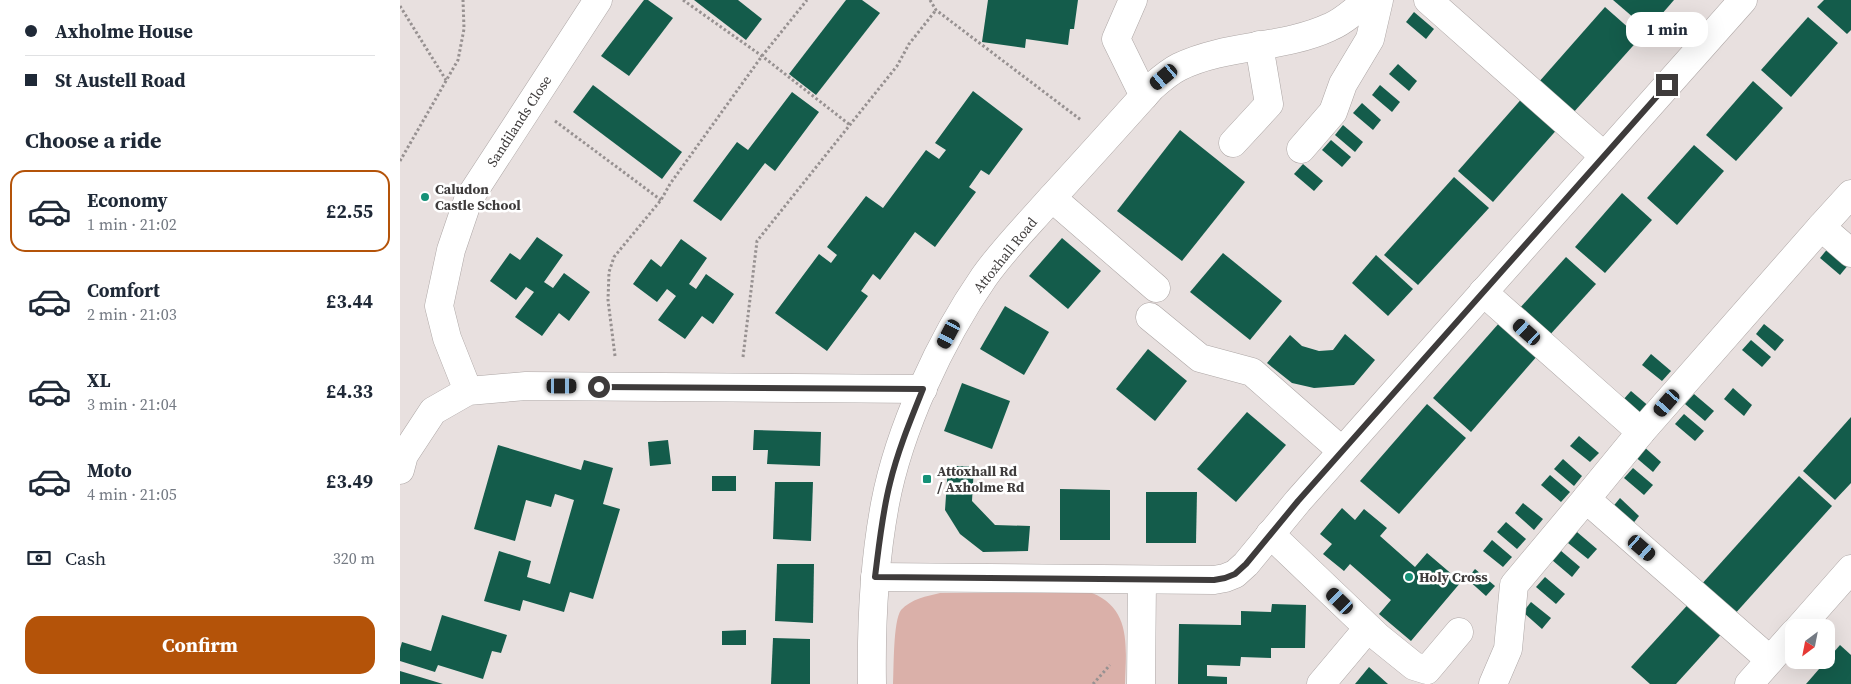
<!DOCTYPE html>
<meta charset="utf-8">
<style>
:root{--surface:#fff;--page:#f2f2f3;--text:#1f2937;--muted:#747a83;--line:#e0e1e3;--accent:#b45309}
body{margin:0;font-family:"Source Serif 4",serif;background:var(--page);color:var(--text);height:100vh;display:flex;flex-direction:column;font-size:19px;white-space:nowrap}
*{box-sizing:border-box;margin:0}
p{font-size:16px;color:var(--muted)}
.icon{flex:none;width:28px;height:28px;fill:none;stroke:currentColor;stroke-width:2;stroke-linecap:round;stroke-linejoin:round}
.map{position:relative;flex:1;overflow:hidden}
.side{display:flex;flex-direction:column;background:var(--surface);width:400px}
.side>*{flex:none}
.banner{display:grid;align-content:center;height:110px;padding:0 25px;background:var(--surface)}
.needle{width:32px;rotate:212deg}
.buttons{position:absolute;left:1385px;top:619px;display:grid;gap:10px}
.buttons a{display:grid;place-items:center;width:50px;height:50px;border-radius:10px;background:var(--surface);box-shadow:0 5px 20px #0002;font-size:25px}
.end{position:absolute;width:22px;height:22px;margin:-11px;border:6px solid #3e3b3b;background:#fff;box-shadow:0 0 0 2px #fff}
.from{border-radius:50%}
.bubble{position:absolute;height:35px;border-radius:15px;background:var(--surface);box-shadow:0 5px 20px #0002;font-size:16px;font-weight:700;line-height:35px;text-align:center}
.car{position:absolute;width:15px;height:30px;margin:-15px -8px;border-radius:6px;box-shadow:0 0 4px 1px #0007;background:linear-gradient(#222 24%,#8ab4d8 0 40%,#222 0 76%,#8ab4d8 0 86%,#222 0)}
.banner b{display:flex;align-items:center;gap:18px;height:48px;font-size:19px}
.banner b+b{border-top:1px solid var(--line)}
.banner i{width:12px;height:12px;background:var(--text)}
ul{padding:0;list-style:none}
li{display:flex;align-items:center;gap:15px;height:82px;margin:0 10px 8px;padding:0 15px;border:2px solid transparent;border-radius:15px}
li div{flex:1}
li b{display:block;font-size:19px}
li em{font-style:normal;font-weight:700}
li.current{border-color:var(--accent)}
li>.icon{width:45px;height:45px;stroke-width:1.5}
h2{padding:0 25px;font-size:22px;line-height:60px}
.pay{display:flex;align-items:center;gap:12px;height:55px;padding:0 25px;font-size:19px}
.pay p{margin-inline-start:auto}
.action{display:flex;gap:10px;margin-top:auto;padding:10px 25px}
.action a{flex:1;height:58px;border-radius:15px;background:var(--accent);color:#fff;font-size:20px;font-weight:700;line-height:58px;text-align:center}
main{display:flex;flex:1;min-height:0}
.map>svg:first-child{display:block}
.green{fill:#dab0a9}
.building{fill:#145c4b}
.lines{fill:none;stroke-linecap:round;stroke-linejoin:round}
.minor-casing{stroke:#ada6a5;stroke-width:29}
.path{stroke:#979191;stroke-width:3;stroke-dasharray:2.5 2.5;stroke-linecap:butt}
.minor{stroke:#fff;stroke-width:28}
.route{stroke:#3e3b3b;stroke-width:6}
.poi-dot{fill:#159177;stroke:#fff;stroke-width:2}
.labels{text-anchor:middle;stroke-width:5;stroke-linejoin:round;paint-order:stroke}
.street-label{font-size:14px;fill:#3e3b3b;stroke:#fff}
.poi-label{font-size:14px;font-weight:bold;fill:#3e3b3b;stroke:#fff;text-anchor:start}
</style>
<main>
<section class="side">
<div class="banner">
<b><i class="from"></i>Axholme House</b>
<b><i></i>St Austell Road</b>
</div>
<h2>Choose a ride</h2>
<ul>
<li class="current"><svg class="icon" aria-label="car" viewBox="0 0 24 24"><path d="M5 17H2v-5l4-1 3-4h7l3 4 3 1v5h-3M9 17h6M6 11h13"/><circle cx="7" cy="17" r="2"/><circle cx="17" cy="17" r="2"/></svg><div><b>Economy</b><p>1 min · 21:02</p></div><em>£2.55</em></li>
<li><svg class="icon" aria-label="car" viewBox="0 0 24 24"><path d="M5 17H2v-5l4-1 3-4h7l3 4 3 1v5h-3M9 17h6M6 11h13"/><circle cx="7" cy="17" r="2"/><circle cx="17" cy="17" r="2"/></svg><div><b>Comfort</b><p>2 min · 21:03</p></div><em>£3.44</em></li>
<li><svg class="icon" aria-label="car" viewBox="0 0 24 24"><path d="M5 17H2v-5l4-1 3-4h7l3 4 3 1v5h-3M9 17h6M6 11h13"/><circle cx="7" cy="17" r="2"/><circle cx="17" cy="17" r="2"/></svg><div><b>XL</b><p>3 min · 21:04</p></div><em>£4.33</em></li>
<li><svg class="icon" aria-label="car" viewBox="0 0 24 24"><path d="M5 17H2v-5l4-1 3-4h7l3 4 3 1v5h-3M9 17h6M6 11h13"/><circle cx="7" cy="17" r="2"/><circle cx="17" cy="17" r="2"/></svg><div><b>Moto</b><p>4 min · 21:05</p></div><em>£3.49</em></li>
</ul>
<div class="pay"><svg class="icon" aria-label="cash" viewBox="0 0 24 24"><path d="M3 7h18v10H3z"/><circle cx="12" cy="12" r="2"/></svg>Cash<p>320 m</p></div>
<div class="action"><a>Confirm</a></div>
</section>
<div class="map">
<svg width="1451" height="684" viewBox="0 0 1451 684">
<rect width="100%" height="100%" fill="#e8e0df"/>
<path class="green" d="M540,593H692C732,609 726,648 725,684H493C494,668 493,621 501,610C511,599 527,596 540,593Z"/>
<g class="building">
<polygon points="244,0 248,0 273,18 229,76 201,56"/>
<polygon points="294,0 338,0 362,19 346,40"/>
<polygon points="446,0 462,0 480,13 416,95 389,74"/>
<polygon points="588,0 678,0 674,29 670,29 668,45 626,39 625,48 582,42"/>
<polygon points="1213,0 1274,0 1248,30"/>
<polygon points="1424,0 1451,0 1451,30 1447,34 1417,7"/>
<polygon points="1205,7 1240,38 1173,113 1138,83"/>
<polygon points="1014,12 1034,29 1026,39 1006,22"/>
<polygon points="1408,17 1438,43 1391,97 1361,70"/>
<polygon points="998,64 1017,81 1009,91 989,74"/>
<polygon points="1353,81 1383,108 1336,161 1306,135"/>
<polygon points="193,85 282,152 262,179 173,112"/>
<polygon points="980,85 1000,102 992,112 972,95"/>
<polygon points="573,91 623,129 589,175 581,170 569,187 576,192 535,247 515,232 480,280 473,274 461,291 468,296 427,351 375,313 419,254 431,263 437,255 427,247 466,196 483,208 526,150 539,159 546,150 535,143"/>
<polygon points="392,92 419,112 375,171 365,163 321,221 293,201 337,142 348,150"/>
<polygon points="1125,95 1160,126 1093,202 1058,171"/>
<polygon points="962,103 981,120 973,130 953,113"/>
<polygon points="943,125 963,142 955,152 935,135"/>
<polygon points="780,130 845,182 782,261 717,211"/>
<polygon points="931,140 951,157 942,167 922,150"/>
<polygon points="1294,145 1324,171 1277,225 1247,198"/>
<polygon points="903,164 923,181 914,191 894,174"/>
<polygon points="1054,177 1089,208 1018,285 984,255"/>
<polygon points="1222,193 1252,220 1205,273 1175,247"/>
<polygon points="137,237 163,255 144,282 153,288 164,273 190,292 169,321 159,313 142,336 115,317 134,292 126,287 116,300 90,281 110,253 120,260"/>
<polygon points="662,238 701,271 668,309 629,276"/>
<polygon points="281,239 307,258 289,284 296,289 306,274 334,294 313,324 302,316 285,339 258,320 276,296 267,289 257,302 233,284 251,259 261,267"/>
<polygon points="1429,247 1449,264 1440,275 1420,258"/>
<polygon points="823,253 882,301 850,340 790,292"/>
<polygon points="976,255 1013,289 988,316 952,283"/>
<polygon points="1166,257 1196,284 1148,337 1118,310"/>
<polygon points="605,306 649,332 624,375 580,349"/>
<polygon points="1100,322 1138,355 1071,432 1033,398"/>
<polygon points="1364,324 1384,340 1375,351 1356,334"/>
<polygon points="945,334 975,360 954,385 914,388 892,383 867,363 890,335 902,346 919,351 933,350"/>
<polygon points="1351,340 1371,357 1362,367 1342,350"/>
<polygon points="748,349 787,381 755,421 716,389"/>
<polygon points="1251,354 1271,371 1262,381 1242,365"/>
<polygon points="562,383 610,401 592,449 544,431"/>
<polygon points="1333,388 1352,405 1344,416 1324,399"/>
<polygon points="1231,391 1251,408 1243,418 1222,401"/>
<polygon points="1294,394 1314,411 1305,421 1285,404"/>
<polygon points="1027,404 1066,438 999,514 960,481"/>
<polygon points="847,412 886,445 836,502 797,469"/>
<polygon points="1284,414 1304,431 1295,441 1275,424"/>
<polygon points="1451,417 1451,483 1435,500 1403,471"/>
<polygon points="354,430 421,432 420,466 367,464 368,450 353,450"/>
<polygon points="1179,436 1199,453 1190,462 1170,446"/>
<polygon points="268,440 271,464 250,466 248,442"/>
<polygon points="98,445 181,470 184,460 213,468 203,504 220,509 193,599 170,592 164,612 123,600 120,611 84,601 99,551 131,561 127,577 150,584 174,500 155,494 151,507 126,500 115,541 74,529"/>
<polygon points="1242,445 1261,462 1253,472 1233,455"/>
<polygon points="1163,459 1182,476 1174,486 1154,469"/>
<polygon points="548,466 574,466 572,501 595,525 630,526 628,551 583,552 560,534 545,510"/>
<polygon points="1233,468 1253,485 1244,495 1224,478"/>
<polygon points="1150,475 1170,492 1161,502 1141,485"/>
<rect x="312" y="476" width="24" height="15"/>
<polygon points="1399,476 1432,506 1333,616 1300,586"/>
<polygon points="375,482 413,482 411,541 373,539"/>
<polygon points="660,489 710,490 710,540 660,540"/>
<polygon points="746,492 797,492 796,543 746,543"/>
<polygon points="1220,498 1239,516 1231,526 1211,509"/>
<polygon points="1123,503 1143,519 1134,530 1115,513"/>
<polygon points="942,508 955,520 964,509 987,528 980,536 1015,567 1027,553 1061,582 1011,641 979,614 991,600 950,564 944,571 923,554 932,544 920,534"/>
<polygon points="1106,522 1126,539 1117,549 1097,532"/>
<polygon points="1177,532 1197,549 1188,559 1168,543"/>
<polygon points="1092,540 1112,557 1103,567 1083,551"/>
<polygon points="1160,550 1180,567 1172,577 1152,560"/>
<polygon points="377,564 414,564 413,623 375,621"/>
<polygon points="1075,569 1095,586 1086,596 1067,579"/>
<polygon points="1145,577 1165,594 1156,604 1136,587"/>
<polygon points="1293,599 1326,629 1276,684 1250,684 1231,667"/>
<polygon points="1131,602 1151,618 1142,629 1123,612"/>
<polygon points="872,604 906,605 905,648 871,648 871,658 841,657 840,666 807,665 807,676 827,677 827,684 778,684 779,624 841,625 841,611 871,612"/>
<polygon points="42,615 107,635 101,653 92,651 83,679 38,665 35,672 0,661 0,649 2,642 31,651"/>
<polygon points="346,630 346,645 322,645 322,631"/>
<polygon points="373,638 410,639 410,684 371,684"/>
<polygon points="1440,645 1451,655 1451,684 1406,684"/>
<polygon points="969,667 988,684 955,684"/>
<polygon points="0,671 43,684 0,684"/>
</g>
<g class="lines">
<g class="minor-casing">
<g id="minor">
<polyline points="733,0 716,39 744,96"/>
<polyline points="1028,0 1204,156"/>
<polyline points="833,143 869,104 859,45"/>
<polyline points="901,149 933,112 943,84 970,39 979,0"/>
<polyline points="652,198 756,288"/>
<polyline points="1421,227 1451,194"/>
<polyline points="1083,292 1241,432 1186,499"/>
<polyline points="750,317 800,358 852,372 942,451"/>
<polyline points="68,391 47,338 39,306 51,250 68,200 198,0"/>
<polyline points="1241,432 1421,227 1451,253"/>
<polyline points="0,470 4,455 33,411 68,391 126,386 523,389"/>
<polyline points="870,534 978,637 1014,666 1027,670 1059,632"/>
<polyline points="475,577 814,580 825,578 835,574 846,564 898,501 1343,0"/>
<polyline points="1399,628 1451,569"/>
<path d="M472,684C471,624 474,563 485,504C499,429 541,339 584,277C603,250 626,227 648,202C683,164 717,126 752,87C760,80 769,72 779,67C826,44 883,49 930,27C944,21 956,10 967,0"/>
<polyline points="741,684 742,580"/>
<polyline points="921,684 968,628"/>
<polyline points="1093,684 1108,649 1114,585 1186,499 1370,660"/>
<polyline points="1349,684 1394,633"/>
</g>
</g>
<g class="path">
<polyline points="283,0 362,56 450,125"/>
<polyline points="530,0 536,10 681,120"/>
<polyline points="0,6 46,80"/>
<polyline points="155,121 261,200"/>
<polyline points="0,161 58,60 64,29 63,0"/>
<polyline points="215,356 208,300 209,272 214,257 261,200 270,184 362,56 407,0"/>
<polyline points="343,357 357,241 497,66 509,44 536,10"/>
<polyline points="693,684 710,665"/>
</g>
<use href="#minor" class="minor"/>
</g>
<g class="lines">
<path class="route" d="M199,387L523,389C511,419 498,450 490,483C482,514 479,546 475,577L814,580L825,578L835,574L846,564L898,501L1267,85"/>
</g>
<g class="poi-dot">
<circle cx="25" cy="197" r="5"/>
<rect x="522" y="474" width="10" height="10" rx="2.5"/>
<circle cx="1009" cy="577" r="5"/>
</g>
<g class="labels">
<g class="street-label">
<text transform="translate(119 121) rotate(-57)" y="5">Sandilands Close</text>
<text transform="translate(605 255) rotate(-51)" y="5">Attoxhall Road</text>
</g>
<g class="poi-label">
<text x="35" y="194">Caludon<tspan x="35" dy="16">Castle School</tspan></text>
<text x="537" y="476">Attoxhall Rd<tspan x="537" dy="16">/ Axholme Rd</tspan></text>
<text x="1019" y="582">Holy Cross</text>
</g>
</g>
</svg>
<div class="buttons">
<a><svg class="needle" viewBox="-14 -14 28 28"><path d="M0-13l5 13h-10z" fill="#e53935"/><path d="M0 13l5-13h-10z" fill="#747a83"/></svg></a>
</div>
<i class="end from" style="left:199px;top:387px"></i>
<i class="end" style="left:1267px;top:85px"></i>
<div class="bubble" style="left:1226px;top:12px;width:82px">1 min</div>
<i class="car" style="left:764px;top:77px;rotate:230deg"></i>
<i class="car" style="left:1127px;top:332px;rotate:312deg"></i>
<i class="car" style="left:549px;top:334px;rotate:208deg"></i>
<i class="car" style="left:162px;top:386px;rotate:90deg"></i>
<i class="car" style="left:1267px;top:403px;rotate:221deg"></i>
<i class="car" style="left:1242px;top:548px;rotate:131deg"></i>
<i class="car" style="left:940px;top:601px;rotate:314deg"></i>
</div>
</main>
